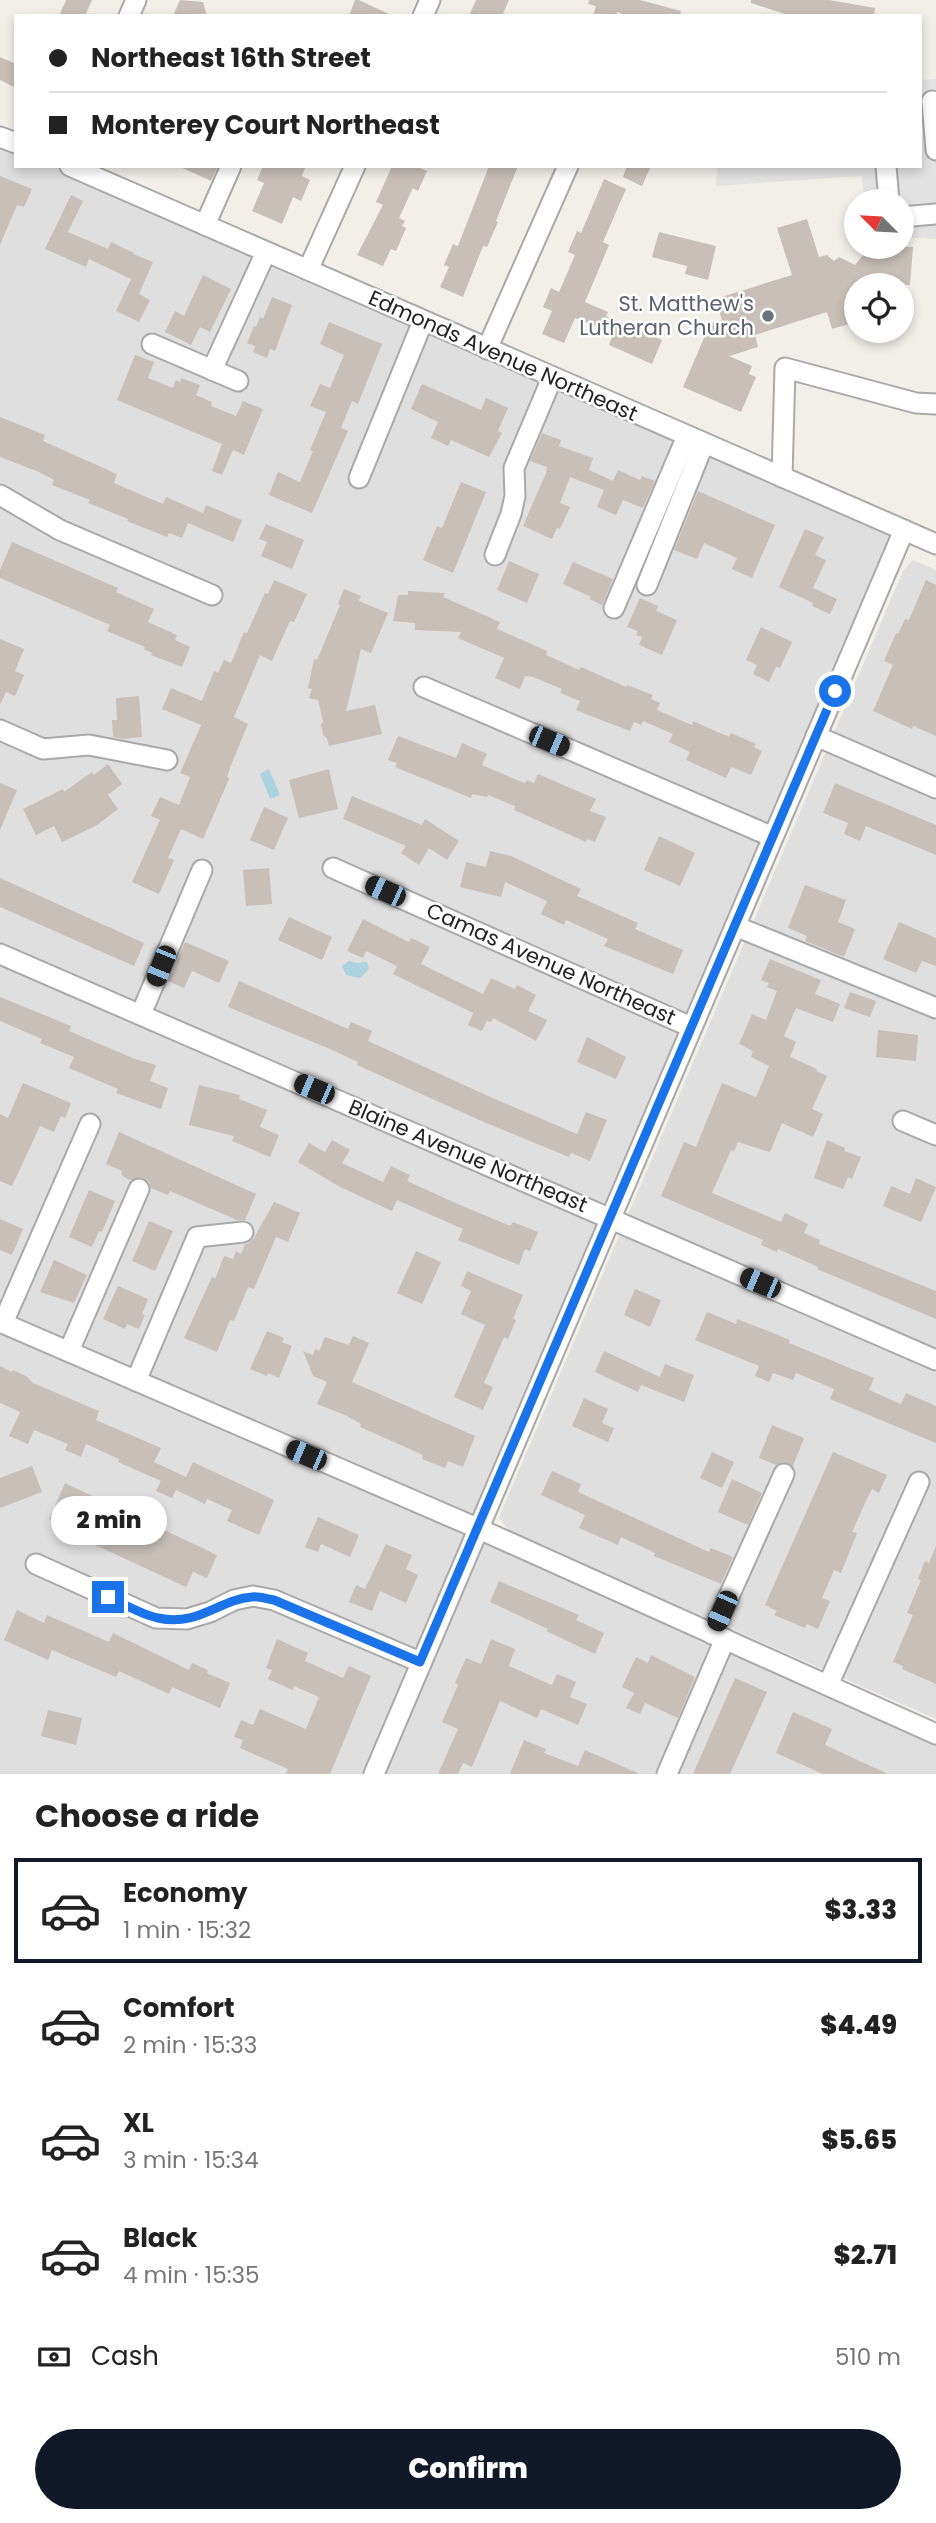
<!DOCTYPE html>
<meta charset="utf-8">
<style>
:root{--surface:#fff;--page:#f2f2f2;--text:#222;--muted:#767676;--line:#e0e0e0;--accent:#111827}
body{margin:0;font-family:Poppins,sans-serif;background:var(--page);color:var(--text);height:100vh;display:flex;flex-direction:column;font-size:26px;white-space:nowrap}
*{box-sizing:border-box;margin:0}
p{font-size:23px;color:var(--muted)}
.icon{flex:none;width:38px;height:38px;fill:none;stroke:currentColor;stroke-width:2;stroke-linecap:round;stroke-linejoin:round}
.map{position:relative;height:1774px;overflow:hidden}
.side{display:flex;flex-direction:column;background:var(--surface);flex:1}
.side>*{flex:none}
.hud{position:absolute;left:14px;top:14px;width:908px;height:154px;border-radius:0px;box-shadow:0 4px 10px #0003;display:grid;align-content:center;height:154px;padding:0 35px;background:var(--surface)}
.needle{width:46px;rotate:294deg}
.controls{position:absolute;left:844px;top:189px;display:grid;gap:14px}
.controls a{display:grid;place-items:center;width:70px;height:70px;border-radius:50%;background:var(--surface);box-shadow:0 4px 10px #0003;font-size:35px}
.end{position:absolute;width:32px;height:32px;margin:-16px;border:9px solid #1a73e8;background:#fff;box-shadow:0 0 0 4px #fff}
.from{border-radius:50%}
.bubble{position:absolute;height:49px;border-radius:24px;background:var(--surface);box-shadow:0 4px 10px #0003;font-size:23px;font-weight:800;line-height:49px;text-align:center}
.car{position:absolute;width:21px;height:42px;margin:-21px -10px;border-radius:9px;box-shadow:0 0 5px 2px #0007;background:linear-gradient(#222 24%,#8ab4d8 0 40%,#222 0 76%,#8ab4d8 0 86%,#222 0)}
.hud b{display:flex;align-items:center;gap:24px;height:66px;font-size:26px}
.hud b+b{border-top:2px solid var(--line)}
.hud i{width:18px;height:18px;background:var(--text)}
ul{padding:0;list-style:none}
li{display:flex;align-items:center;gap:21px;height:105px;margin:0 14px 10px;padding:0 21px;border:4px solid transparent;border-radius:0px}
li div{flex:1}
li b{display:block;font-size:26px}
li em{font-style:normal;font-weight:800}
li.current{border-color:var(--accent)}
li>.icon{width:63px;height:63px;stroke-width:1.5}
h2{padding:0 35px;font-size:32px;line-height:84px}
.pay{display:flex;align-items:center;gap:18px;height:77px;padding:0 35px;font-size:26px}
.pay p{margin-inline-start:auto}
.button{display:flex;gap:14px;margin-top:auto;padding:14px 35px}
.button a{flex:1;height:80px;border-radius:42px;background:var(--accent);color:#fff;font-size:28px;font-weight:800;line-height:80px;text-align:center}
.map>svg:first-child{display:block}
.residential{fill:#e0dfdf}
.parking{fill:#e2e2e2}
.water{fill:#aad3df}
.building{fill:#c7bfb8}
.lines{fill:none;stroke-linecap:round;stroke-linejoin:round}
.minor-casing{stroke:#a9a9a9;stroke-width:23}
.minor{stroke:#fff;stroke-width:19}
.route{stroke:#1a73e8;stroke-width:9}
.worship-dot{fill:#6b7280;stroke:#fff;stroke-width:2.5}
.labels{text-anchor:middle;stroke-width:5;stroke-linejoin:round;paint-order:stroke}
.worship-label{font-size:21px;fill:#5b616d;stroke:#fff;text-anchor:end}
.street-label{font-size:21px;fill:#222;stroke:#fff}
</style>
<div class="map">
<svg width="936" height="1774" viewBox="0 0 936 1774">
<rect width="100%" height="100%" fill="#f2efe9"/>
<g class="residential">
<polygon points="0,134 16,141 16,166 73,166 904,528 480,1531 936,1733 936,1774 0,1774"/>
<polygon points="913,560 936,570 936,1719 509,1531 499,1517 903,571"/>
</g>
<polygon class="parking" points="936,79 936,239 901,237 901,201 865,201 862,176 716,186 717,166 920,166 921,80"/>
<g class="water">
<polygon points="269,769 280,795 270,799 260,774"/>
<polygon points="349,961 357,963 367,962 369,969 360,978 346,975 342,966"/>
</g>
<g class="building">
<polygon points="66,0 92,0 85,16 59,16"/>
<polygon points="180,0 203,2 207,16 173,16"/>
<polygon points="355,0 359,0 393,16 349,16"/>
<polygon points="476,0 509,0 502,16 469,16"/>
<polygon points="589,0 640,0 681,11 680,16 629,16 617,12 616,16 593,16 596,6 588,4"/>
<polygon points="751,0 829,0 875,8 874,16 791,16 751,3"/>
<polygon points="0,57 16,64 16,88 0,80"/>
<polygon points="178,166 218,166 211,181"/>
<polygon points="263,166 306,166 302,176 310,180 301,201 293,197 282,224 252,211 264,183 257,180"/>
<polygon points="392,166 416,166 427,171 418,191 413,188 399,218 405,221 402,226 406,228 396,251 391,249 383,266 357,255 383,205 376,202"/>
<polygon points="489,166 518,166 496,221 498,222 487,247 483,246 463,297 440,287 449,267 444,265 453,244 458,246"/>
<polygon points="627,166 651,166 642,186 623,177"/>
<polygon points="0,176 32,189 24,207 17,205 0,245"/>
<polygon points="604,179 626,189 603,242 609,245 585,302 608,312 606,316 662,340 652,364 609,345 613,334 575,318 564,343 542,334 552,311 543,307 551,288 559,292 575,255 568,252 577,231 581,233"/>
<polygon points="71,195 83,201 68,232 108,249 111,242 134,253 133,254 153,262 139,294 150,300 139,322 116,311 131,279 89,259 86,267 45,249"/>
<polygon points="807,219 819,257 827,255 834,261 839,257 855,265 863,255 877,247 913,247 910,285 856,285 856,322 832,329 827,312 755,335 758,347 729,356 752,366 749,374 756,377 741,412 683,387 710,324 722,320 715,299 792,275 777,228"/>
<polygon points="659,232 716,246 708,280 685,274 687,266 652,257"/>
<polygon points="203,275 231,289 210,332 200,327 191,345 165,332 175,311 184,316"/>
<polygon points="272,297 292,305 275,351 270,349 267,358 253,352 255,346 247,343 254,326 256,327 260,317 263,319"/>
<polygon points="329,322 382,344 358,404 352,401 341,428 348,431 312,513 269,495 278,472 300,482 313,451 310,450 326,412 310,406 320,384 330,388 344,355 320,344"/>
<polygon points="135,355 154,362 148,378 173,388 176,380 180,382 181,378 200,385 196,395 212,402 211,406 236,416 243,401 263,409 244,455 233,450 222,475 212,471 222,444 117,400"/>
<polygon points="422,384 481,410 486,398 508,408 498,431 502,433 489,457 451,440 448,446 431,438 438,422 411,409"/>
<polygon points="0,417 45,435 43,441 117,474 114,483 163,504 166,497 203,513 206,505 242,520 233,542 188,523 182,538 169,533 167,537 127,521 128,519 88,503 90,500 52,485 54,480 39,472 0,457"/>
<polygon points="542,433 561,440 559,446 593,458 589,470 613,481 618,470 640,480 642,476 655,481 643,508 623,500 616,515 597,507 604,490 570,477 560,503 570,507 560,529 557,528 552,539 523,526 546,473 547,467 530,461"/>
<polygon points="461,482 486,492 453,573 423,560 437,526 442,528"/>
<polygon points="698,491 775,525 752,578 732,569 737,558 704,543 697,559 674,550"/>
<polygon points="266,524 304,540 292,569 261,556 267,542 259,539"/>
<polygon points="805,529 824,537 815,555 826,560 813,588 837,599 830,614 812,606 813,603 779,587"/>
<polygon points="12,542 118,588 116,592 154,609 148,622 177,635 175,640 190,647 182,667 151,655 152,653 144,649 145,647 107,631 110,625 0,578 0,570"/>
<polygon points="509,561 539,574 527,603 497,590"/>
<polygon points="573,562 613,579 602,605 589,599 591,597 563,584"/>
<polygon points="274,580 307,594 294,622 290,621 272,661 260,655 234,717 248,724 231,765 227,777 229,779 203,839 181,829 168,858 174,860 159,894 132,882 160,820 151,816 160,797 179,805 190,777 180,773 201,725 162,709 171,688 202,701 214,671 218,673 224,660 231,663 244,632 247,633 265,593 268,594"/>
<polygon points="926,580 936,585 936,736 913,726 912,729 873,711 893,665 884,661 896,633 898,634 905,619 909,620"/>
<polygon points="344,589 361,596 359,601 388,613 371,653 361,649 346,711 375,705 382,734 329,746 327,738 323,735 321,725 323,721 318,700 309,698 312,689 308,688 314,659 317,660 340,605 338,604"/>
<polygon points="408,591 445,593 443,597 500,622 497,629 547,651 546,655 553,658 579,670 581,667 626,687 627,685 653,695 651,699 660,703 657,710 692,725 693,721 729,737 731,733 756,744 754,747 762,751 751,775 731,767 726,778 686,760 690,752 669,742 673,734 643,721 641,725 634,722 630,731 596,718 576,710 580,701 560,693 562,689 533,677 525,676 520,689 495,678 504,658 458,638 461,632 415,630 415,623 393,621 398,595 408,595"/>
<polygon points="640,598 658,606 656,611 677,620 662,655 639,645 642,637 636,635 638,631 627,627"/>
<polygon points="761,627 792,642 780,668 776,667 769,682 753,674 757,665 746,660"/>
<polygon points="0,639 24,649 15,671 24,675 15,696 6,692 0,705"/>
<polygon points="139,696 142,737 123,739 113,737 112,720 117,720 116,698"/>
<polygon points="398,736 456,758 462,743 487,754 482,765 517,780 525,783 527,780 534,783 538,774 596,799 590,811 606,817 595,842 587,839 586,842 514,810 515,806 488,795 487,797 472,794 471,798 395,767 397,763 388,760"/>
<polygon points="108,764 122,784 108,795 118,809 97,825 62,842 54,826 36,835 23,809 63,789 64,792 92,772 94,775"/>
<polygon points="329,769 338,809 299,818 289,780"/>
<polygon points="0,783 17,790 0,830"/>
<polygon points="835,783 936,825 936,855 866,826 860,841 844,834 848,823 823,813"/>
<polygon points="352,796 422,825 425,819 459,841 447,860 429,848 419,865 401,853 406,846 343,819"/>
<polygon points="264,807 288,818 274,850 250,840"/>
<polygon points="659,836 695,853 680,886 644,870"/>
<polygon points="490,851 511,856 581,889 577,896 638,923 635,929 683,950 673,974 604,946 608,939 566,920 564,925 541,914 547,901 505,882 501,897 460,887 466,862 486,867"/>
<polygon points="269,868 272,904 246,906 243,870"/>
<polygon points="0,878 144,943 134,966 0,907"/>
<polygon points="805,885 846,900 838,922 855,929 844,957 805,941 807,936 788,928"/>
<polygon points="289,917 332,937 322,960 278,940"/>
<polygon points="363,919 409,942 411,938 430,947 421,964 483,994 491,978 515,989 517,985 536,995 528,1011 547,1020 536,1041 493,1018 491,1022 487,1021 482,1031 468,1025 473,1013 393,974 397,966 366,951 363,958 347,951"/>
<polygon points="899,922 936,938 936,966 922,961 916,973 883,959"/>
<polygon points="185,942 229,961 219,983 192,971 184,988 168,981"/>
<polygon points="770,959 821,980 815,994 840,1004 833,1022 796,1008 784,1036 796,1042 790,1057 817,1069 816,1071 827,1076 812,1109 823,1114 813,1137 782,1123 770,1152 738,1142 734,1152 731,1150 712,1193 781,1222 785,1213 808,1224 804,1233 820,1240 819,1244 936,1291 936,1319 817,1269 818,1267 778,1249 777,1252 761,1245 763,1240 661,1196 684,1142 696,1147 722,1083 756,1097 769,1066 751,1057 753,1051 739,1044 752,1014 766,1020 777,991 767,987 769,983 761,980"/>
<polygon points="239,981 348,1029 351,1022 372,1031 368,1041 488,1096 577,1134 586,1112 607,1120 590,1161 571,1153 569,1157 486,1123 357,1065 358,1062 330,1049 228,1007"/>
<polygon points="850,992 876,1001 870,1017 844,1008"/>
<polygon points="0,997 71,1026 69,1031 135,1059 156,1065 150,1081 168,1088 161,1109 116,1093 118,1089 69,1068 74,1057 40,1043 42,1039 0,1021"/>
<polygon points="878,1030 918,1035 916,1061 876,1057"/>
<polygon points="587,1037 626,1057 616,1079 577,1062"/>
<polygon points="23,1083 71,1103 65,1118 61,1116 54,1132 40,1126 12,1186 0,1181 0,1114 8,1118"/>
<polygon points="199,1085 240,1095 239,1099 267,1110 260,1127 279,1135 270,1157 232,1141 234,1136 189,1125"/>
<polygon points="119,1132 256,1194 245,1220 237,1220 170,1191 168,1195 151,1188 149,1182 143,1178 131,1180 124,1177 121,1174 122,1171 106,1164"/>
<polygon points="332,1140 350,1150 342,1163 383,1182 391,1166 410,1175 407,1181 460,1205 508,1225 511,1225 513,1222 538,1232 530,1251 525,1249 519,1265 458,1240 463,1229 397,1200 392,1211 340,1187 298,1162 309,1143 325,1152"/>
<polygon points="827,1140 845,1148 844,1151 861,1157 852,1179 848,1177 843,1189 814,1178"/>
<polygon points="916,1178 936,1187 921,1222 883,1206 891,1186 910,1194"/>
<polygon points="89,1190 115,1201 102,1232 99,1231 92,1247 69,1237"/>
<polygon points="274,1202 300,1213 288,1242 276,1237 254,1289 248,1287 234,1321 230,1320 217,1352 184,1338 212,1277 215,1279 224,1256 233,1259 236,1251 241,1254 245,1244 248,1244 254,1238"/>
<polygon points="0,1219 23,1229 12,1255 0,1250"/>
<polygon points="149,1221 173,1231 155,1271 132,1261"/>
<polygon points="416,1251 441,1262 422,1304 397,1293"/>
<polygon points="54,1260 87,1275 74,1303 40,1292"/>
<polygon points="467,1271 523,1295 513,1319 516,1320 508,1339 504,1337 484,1383 493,1387 483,1410 454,1397 485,1325 461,1314 471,1291 461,1286"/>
<polygon points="118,1286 148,1299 142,1314 145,1315 139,1329 127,1324 125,1329 103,1319"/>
<polygon points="635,1289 661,1300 650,1327 624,1315"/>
<polygon points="707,1312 736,1324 737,1319 773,1333 790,1340 789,1343 874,1378 869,1390 901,1404 906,1393 936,1406 936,1443 830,1399 834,1389 796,1373 793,1380 773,1373 769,1382 755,1376 759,1366 695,1340"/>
<polygon points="267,1331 284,1338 282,1342 292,1346 279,1378 268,1373 267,1376 250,1369"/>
<polygon points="353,1336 369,1343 352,1382 475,1436 463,1467 448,1461 445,1468 422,1459 423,1455 360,1427 361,1424 347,1416 317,1404 327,1382 313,1376 303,1351 313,1355 315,1349 319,1351 325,1337 349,1345"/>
<polygon points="604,1351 660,1377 665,1364 694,1375 684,1402 641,1385 638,1392 595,1372"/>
<polygon points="0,1366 12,1372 13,1370 26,1376 33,1383 99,1411 96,1420 161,1448 154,1462 186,1477 193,1462 274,1500 259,1535 227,1521 232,1510 207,1499 205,1504 176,1490 172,1498 156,1491 161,1481 118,1462 119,1459 86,1444 81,1457 65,1450 68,1444 34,1430 28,1444 9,1436 20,1412 0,1403"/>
<polygon points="584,1398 608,1409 602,1423 614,1428 608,1442 572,1426"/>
<polygon points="772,1425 804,1438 793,1466 783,1462 776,1465 759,1458"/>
<polygon points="712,1452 734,1462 722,1488 700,1478"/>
<polygon points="833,1452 887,1475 879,1493 872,1489 865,1503 852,1532 857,1533 841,1573 834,1570 822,1598 830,1601 818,1629 807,1624 805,1628 774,1615 777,1611 765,1605"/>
<polygon points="32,1466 42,1492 0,1508 0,1478"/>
<polygon points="552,1471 581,1484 578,1492 709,1552 711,1548 733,1557 721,1584 654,1556 655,1553 621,1537 618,1545 579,1528 585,1515 541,1495"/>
<polygon points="732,1479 762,1493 748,1525 718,1512"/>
<polygon points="65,1483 217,1555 207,1578 193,1572 186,1587 80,1538 82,1534 49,1519"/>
<polygon points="318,1517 359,1535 350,1557 321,1544 318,1552 305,1547"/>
<polygon points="386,1544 412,1555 406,1569 418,1575 406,1603 380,1591 372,1611 349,1602 356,1585 365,1589"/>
<polygon points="936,1546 936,1684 902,1669 903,1666 893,1662 913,1615 907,1613 921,1580 918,1579 925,1561 929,1563"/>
<polygon points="499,1581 579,1615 576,1620 604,1633 595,1654 546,1631 548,1629 490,1602"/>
<polygon points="17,1610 44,1623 47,1615 109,1642 113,1633 189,1670 192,1663 208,1670 207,1673 230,1683 220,1708 172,1687 169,1694 119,1671 116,1677 52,1650 48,1660 4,1640"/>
<polygon points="277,1639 308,1653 305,1661 343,1678 349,1666 371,1676 330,1774 286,1774 288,1769 240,1748 243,1740 234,1737 241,1720 253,1725 260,1709 306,1729 319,1697 294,1686 293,1690 268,1679 272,1670 266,1668"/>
<polygon points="491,1639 515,1649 509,1666 552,1685 557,1674 576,1682 570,1697 587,1704 578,1725 541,1709 537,1718 500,1701 472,1767 463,1763 458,1774 438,1774 458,1729 442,1722 458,1685 455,1683 466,1658 481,1664"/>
<polygon points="651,1655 695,1677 678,1718 645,1703 640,1714 626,1708 634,1693 622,1687 636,1657 648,1663"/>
<polygon points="735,1678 767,1692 730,1774 693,1774"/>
<polygon points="48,1710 82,1718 76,1745 41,1736"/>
<polygon points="793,1712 832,1729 825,1745 888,1774 823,1774 776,1753"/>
<polygon points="524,1740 546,1749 544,1753 578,1766 585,1750 640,1774 510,1774"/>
</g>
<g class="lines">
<g class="minor-casing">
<g id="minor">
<polyline points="129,16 136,0"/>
<polyline points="423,16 430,0"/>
<polyline points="932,101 936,150"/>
<polyline points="0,137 16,143"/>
<polyline points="70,166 936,544"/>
<polyline points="886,166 889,201"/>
<polyline points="901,217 936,214"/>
<polyline points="205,225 231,166"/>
<polyline points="308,270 355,166"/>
<polyline points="152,344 238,381"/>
<polyline points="487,349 568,166"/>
<polyline points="212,370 266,252"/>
<polyline points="782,477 785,368 916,403 936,404"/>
<polyline points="359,478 423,321"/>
<polyline points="0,495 60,530 212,595"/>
<polyline points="495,555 511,514 515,496 514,468 552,378"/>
<polyline points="647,585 704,443"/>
<polyline points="614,608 687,436"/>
<polyline points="424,687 773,837"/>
<polyline points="0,730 43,749 89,745 167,760"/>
<polyline points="816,736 936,788"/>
<polyline points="333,868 691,1027"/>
<polyline points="735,926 936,1008"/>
<polyline points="0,954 936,1360"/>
<polyline points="141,1014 202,870"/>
<polyline points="903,1121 936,1135"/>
<polyline points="0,1322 477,1528 936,1734"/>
<polyline points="3,1323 90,1124"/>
<polyline points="69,1351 139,1189"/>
<polyline points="136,1381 197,1237 243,1232"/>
<polyline points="36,1564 156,1618 187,1619 210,1612 234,1600 253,1596 274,1600 420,1662"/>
<polyline points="712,1634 784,1474"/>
<polyline points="828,1685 919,1482"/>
<polyline points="374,1774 904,530"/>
<polyline points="667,1774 725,1639"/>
</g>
</g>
<use href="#minor" class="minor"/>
</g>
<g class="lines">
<path class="route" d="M108,1597C124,1604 142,1615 158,1618C199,1627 219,1599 252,1597C259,1596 267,1599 274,1600L420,1662L835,691"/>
</g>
<circle class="worship-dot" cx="768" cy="316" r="7"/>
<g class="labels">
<g class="worship-label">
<text x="754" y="311">St. Matthew's<tspan x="754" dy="24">Lutheran Church</tspan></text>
</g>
<g class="street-label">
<text transform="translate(503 356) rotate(24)" y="7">Edmonds Avenue Northeast</text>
<text transform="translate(551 964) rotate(24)" y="7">Camas Avenue Northeast</text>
<text transform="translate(468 1156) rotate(23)" y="7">Blaine Avenue Northeast</text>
</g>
</g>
</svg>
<div class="controls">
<a><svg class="needle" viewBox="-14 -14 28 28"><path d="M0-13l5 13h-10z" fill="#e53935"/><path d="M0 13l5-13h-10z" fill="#767676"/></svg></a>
<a><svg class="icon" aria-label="locate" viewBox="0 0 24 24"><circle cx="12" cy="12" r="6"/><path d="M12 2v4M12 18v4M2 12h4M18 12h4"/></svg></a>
</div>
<i class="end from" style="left:835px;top:691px"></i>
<i class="end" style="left:108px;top:1597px"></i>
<div class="bubble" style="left:51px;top:1496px;width:116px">2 min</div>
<i class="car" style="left:549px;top:741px;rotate:113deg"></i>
<i class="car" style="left:385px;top:891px;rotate:294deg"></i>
<i class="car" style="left:161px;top:966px;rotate:202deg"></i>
<i class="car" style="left:314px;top:1089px;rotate:293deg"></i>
<i class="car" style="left:760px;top:1283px;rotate:293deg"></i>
<i class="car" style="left:306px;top:1455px;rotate:293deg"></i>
<i class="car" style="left:722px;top:1611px;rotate:204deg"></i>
<div class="hud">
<b><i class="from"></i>Northeast 16th Street</b>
<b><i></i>Monterey Court Northeast</b>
</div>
</div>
<section class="side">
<h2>Choose a ride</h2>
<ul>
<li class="current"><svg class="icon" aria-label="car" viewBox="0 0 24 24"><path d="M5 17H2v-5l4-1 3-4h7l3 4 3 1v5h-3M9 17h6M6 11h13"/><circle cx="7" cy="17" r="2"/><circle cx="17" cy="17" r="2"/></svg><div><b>Economy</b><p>1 min · 15:32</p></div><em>$3.33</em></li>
<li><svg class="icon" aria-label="car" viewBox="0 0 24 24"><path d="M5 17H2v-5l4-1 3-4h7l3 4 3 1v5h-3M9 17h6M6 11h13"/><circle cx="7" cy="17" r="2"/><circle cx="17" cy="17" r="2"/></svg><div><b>Comfort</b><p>2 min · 15:33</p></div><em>$4.49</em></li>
<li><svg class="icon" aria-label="car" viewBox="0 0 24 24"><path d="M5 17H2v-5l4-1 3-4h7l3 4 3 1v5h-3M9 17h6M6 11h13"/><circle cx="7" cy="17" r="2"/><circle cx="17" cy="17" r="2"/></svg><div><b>XL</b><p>3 min · 15:34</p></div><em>$5.65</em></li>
<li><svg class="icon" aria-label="car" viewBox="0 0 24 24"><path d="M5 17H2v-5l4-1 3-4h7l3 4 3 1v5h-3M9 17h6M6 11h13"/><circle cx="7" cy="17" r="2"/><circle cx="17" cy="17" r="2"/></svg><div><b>Black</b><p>4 min · 15:35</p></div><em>$2.71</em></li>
</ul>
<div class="pay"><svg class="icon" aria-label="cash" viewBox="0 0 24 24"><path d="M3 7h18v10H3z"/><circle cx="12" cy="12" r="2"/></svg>Cash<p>510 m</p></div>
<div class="button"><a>Confirm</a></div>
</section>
